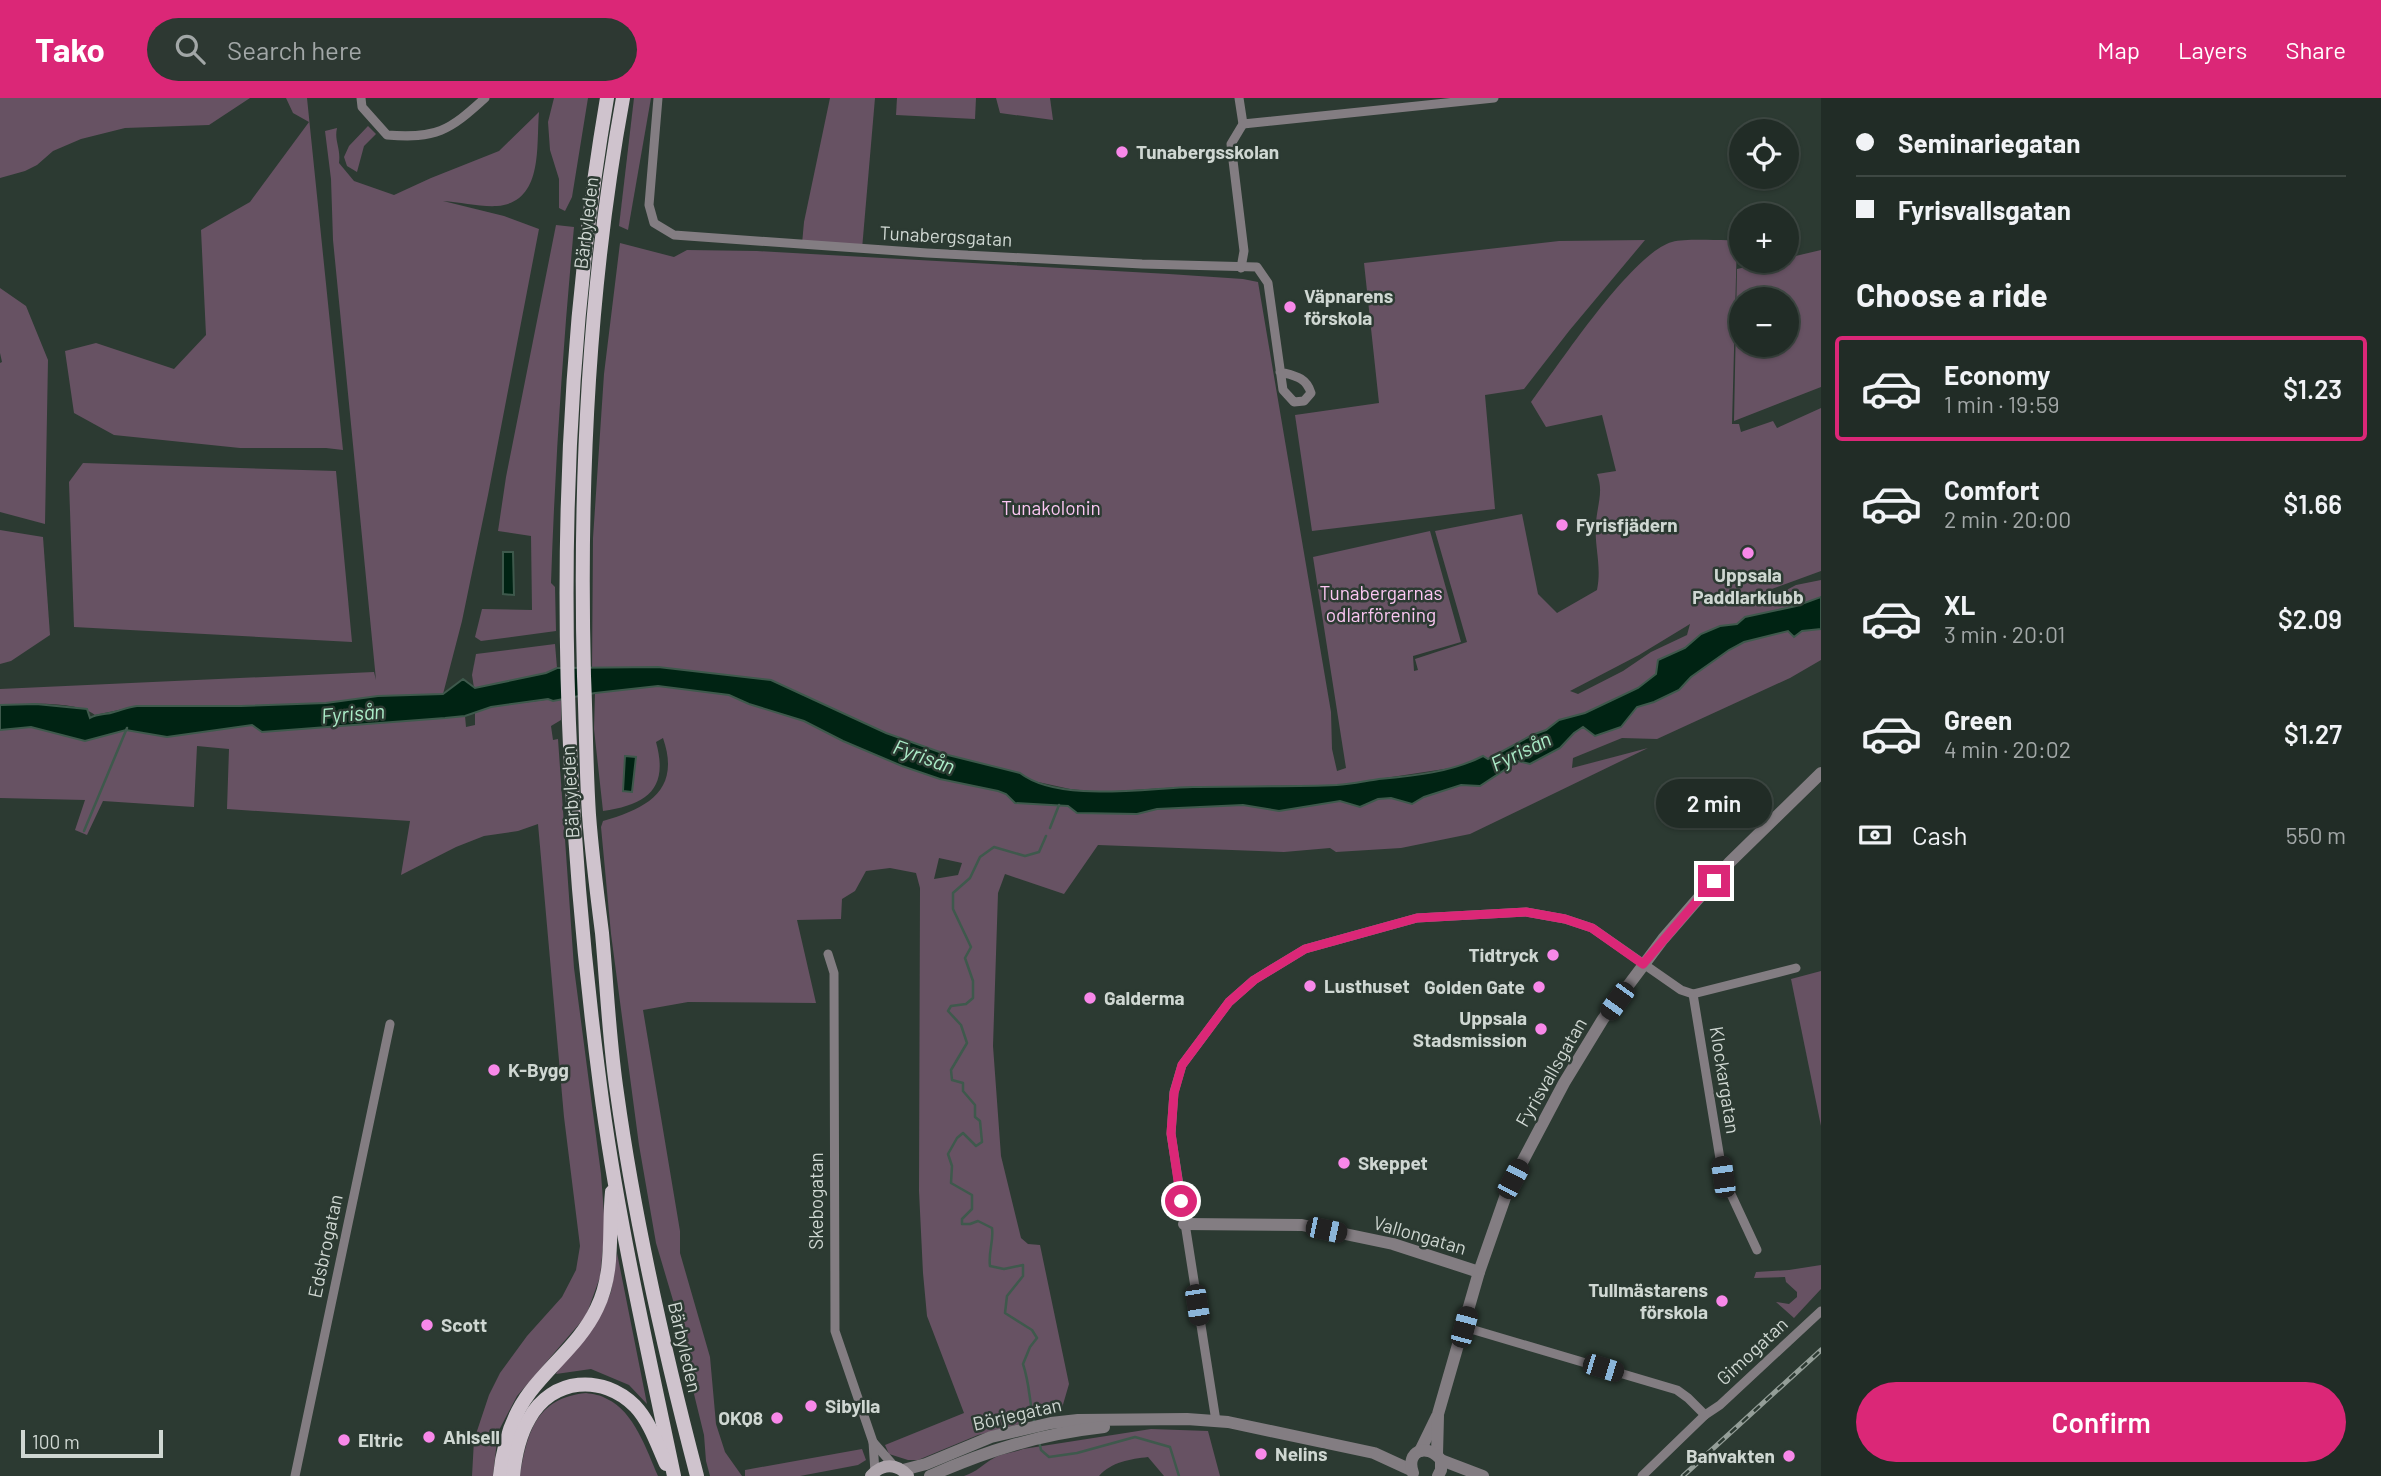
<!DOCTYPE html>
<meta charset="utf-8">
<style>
:root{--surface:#212c26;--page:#2d3832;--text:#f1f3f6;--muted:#a2a7a7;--line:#3e4843;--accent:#db2777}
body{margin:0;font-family:Barlow,sans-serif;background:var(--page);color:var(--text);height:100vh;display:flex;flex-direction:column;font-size:26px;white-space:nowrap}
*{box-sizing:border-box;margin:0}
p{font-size:23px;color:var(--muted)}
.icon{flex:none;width:38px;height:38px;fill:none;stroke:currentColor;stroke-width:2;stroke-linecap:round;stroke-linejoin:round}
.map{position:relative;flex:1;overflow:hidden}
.side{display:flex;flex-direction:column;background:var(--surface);width:560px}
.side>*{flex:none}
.banner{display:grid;align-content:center;height:154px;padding:0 35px;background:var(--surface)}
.tools{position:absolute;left:1729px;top:21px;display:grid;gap:14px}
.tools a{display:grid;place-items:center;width:70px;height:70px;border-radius:50%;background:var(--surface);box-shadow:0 2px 5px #0004,0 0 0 2px var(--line);font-size:35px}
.scale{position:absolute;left:21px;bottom:18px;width:142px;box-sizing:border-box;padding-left:7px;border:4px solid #cfd7d2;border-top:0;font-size:19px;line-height:24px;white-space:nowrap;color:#cfd7d2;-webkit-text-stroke:5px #2c3a32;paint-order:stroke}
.end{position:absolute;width:32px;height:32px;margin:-16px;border:9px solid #db2777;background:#fff;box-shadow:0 0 0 4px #fff}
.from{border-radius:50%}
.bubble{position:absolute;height:49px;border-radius:24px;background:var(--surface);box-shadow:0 2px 5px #0004,0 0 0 2px var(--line);font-size:23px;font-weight:600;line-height:49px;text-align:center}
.car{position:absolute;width:21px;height:42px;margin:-21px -10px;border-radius:9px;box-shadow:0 0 5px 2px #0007;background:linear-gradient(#222 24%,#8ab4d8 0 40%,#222 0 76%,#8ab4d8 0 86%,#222 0)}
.banner b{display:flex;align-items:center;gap:24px;height:66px;font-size:26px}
.banner b+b{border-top:2px solid var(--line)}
.banner i{width:18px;height:18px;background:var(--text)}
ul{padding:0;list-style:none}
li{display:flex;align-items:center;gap:21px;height:105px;margin:0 14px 10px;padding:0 21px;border:4px solid transparent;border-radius:7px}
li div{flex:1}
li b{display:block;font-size:26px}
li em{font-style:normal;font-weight:600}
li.current{border-color:var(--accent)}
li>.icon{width:63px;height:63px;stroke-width:1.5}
h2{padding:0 35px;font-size:32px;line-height:84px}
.pay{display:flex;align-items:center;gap:18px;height:77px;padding:0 35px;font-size:26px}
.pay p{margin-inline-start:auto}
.action{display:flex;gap:14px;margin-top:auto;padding:14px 35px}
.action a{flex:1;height:80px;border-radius:42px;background:var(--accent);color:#fff;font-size:28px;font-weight:600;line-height:80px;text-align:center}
header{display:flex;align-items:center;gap:42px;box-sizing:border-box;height:98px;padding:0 35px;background:var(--accent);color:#fff}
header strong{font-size:33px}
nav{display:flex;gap:38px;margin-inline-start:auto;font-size:24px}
.search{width:490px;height:63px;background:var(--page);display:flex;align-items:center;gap:18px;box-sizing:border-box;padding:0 24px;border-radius:38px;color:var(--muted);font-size:26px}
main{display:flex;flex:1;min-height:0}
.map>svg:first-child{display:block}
.green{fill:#675263;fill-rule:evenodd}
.water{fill:#002313;stroke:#3e594c;stroke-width:2}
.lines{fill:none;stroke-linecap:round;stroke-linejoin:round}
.stream{stroke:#3e594c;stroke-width:2.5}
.minor{stroke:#837d82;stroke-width:9}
.tertiary{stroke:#837d82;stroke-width:12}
.secondary{stroke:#aea5ac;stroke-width:12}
.primary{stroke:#cfc3cd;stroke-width:14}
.rail-casing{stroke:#949e98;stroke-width:5}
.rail{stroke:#2c3a32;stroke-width:2.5;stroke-dasharray:8;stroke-linecap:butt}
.route{stroke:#db2777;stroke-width:9}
.poi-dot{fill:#f888e9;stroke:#2c3a32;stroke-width:2.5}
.labels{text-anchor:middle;stroke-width:5;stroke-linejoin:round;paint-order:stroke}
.poi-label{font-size:19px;font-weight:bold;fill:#cfd7d2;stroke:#2c3a32;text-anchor:start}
.street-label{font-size:19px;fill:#cfd7d2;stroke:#2c3a32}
.park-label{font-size:19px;fill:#fcc7f3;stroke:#2c3a32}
.water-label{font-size:21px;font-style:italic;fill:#abecc8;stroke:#2c3a32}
</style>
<header>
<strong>Tako</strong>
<div class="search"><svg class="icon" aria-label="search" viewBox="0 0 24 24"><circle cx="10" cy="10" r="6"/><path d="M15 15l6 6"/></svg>Search here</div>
<nav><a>Map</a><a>Layers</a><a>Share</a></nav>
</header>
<main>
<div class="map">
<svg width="1821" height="1378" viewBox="0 0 1821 1378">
<rect width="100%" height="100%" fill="#2c3a32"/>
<g class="green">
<polygon points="0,0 250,0 209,27 125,30 81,41 53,53 37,67 25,73 0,80"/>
<polygon points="286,0 307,0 343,352 326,350 240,350 114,337 74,315 65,253 96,245 174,271 206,237 201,132 250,104 309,24 293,15"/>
<polygon points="554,0 588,0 572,99 565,113 559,110 559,81 550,52 548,24"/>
<polygon points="634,0 651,0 628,132 619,128"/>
<polygon points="830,0 875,0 862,151 802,146 804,124"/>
<polygon points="897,0 976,0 975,21 896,17"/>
<polygon points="996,0 1050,0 1053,22 1000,15"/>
<path d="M539,14C536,48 544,104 497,108C480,109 460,104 443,103L504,118L539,131L488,397L462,523L443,596L378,598L326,605L241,608H137L95,617C75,602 25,606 0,607V591L374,574L376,582L333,142L331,81L325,33L337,30C334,43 341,50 339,65L354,83L394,97L431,80L499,53Z"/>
<polygon points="368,28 376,36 364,48 357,74 347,68 344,59 349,48"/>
<path d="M556,127L574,129C563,247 555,366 551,485L555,489L556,533L481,543L475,539L482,511L532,512L531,438L498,433L506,379Z"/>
<polygon points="1645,142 1569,233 1524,291 1485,297 1495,411 1312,433 1295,317 1379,305 1364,165 1559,143"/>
<path d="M1737,142L1732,326H1739L1741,334L1773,323L1777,330L1821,310V473L1758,496L1761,500L1777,497L1796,487L1821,482V499L1796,508L1745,519L1737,526L1720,528L1701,536L1685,550L1658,562L1656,576L1638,590L1585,615L1559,622L1546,632L1532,637L1488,661L1483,658L1464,668L1339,687L1181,689L1100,694L1070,691L1029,682L1020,675L948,657L886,635L771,582L658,569L592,573L593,440L604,276L620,145L674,159L687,152L757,153L1169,176L1243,181L1258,184L1331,614L1332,651L1337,673L1346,670L1313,459L1430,433L1461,544L1413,558L1414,573L1418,572L1415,561L1467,544L1435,433L1522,416L1538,496L1557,515L1597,492C1602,467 1594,449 1596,425C1597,408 1604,393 1597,376L1616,373L1602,317L1546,329L1531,304C1558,268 1632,155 1672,144C1687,140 1720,143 1737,142ZM1690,526L1687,537L1651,554L1623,573L1578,596L1570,593L1639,557Z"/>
<path d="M1821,152V289L1734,323L1737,171L1773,163H1787V160ZM1787,201V247H1741V201Z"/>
<polygon points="0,190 26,208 48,262 45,426 0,414 0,265 2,264 0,255"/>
<polygon points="83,365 336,373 352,544 74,529 69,384"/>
<polygon points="0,432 43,439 50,537 11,563 0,566"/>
<path d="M1821,531V562L1790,580L1657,641L1622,640L1573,660L1572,670L1648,650L1470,736L1401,750L1336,754L1330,750L1284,754L1098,747L1064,796L1005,776L998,795L993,948L1001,1058L1021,1140L1028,1146L1040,1147L1069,1286L1062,1310L1020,1314V1326L978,1337L918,1362H908L889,1356L885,1347L964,1315L927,1218L923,1175L919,1093L920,790L916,775L890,770L866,773L855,793L842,801L841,821L797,822L816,905L688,904L643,912L680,1133V1155L710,1259L716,1326L725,1354L742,1378H710L706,1363L704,1337L682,1247L675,1209L656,1145L639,1047L611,836L601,729L603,723C648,710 681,692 663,640L656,644C669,691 647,707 603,713L594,631L595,595L658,588L729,597L749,606L804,623L843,643L902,668L940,681L998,693L1006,696L1015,705L1068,708L1137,716L1157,711L1243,707L1279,713L1340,703L1360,709L1378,701L1391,700L1412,706L1424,699L1461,687L1480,688L1519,662L1530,666L1560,650L1574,635L1583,629H1621L1637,609L1654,604L1679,592L1691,579L1729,552L1744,544L1788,533ZM939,760L962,765L958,777L934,781Z"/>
<polygon points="555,546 557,570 546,575 474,590 472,577 476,556"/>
<polygon points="561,600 561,622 551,628 553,642 558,641 574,870 601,1076 605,1129 600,1179 586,1218 517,1298 498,1334 493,1378 472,1378 474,1342 489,1297 500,1275 527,1238 562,1199 576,1172 580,1148 564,1019 538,726 518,733 484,738 456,749 401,777 410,723 227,711 229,651 197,648 194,709 103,703 87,737 75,732 85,702 0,700 0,632 31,629 86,643 126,632 167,639 252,627 262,634 465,618 466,629 475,627 475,614 490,609"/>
<polygon points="1821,873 1821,1028 1791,881"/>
<polygon points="617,1155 647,1306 629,1287 591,1271 556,1276 559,1270 603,1213 611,1194"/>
<polygon points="1821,1167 1821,1191 1794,1220 1776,1204 1789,1206 1797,1199 1797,1194 1786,1184 1785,1179 1754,1180 1756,1174 1789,1172"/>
<path d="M586,1295C593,1296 601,1297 607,1301C634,1313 647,1353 658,1378H520C527,1335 536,1300 586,1295Z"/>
<path d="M1151,1331L1208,1333L1220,1378H1164L1148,1359C1131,1361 1111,1364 1099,1378H964C977,1374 983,1366 994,1360C1003,1355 1014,1355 1023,1351Z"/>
<polygon points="862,1351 866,1362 858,1367 800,1378 745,1378 745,1372"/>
</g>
<g class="water">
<polygon points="503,454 513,454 514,497 503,496"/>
<path d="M1821,499V531L1802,533L1794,539L1788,533L1744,544L1729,552L1691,579L1679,592L1654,604L1637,609L1621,629L1595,638L1583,629L1574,635L1560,650L1530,666L1518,663L1480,688L1461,687L1424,699L1412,706L1391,700L1378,701L1360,709L1340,703L1279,713L1243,707L1157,711L1137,716L1077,715L1068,708L1015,705L1006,696L998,693L940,681L902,668L843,643L804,623L749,606L729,597L658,588L595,595L553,603L548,601L491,609L465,618L445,620L262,634L252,627L167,639L126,632L85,643L31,629L0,632V607L36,606L87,611L90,620C98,615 106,617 114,614C122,612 128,609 137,608H241L326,605L378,598L443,596L463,581L475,590L546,575L557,570L658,569L771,582L886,635L948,657L1020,675C1059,705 1146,690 1193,689C1241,688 1289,689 1337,687C1351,686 1365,683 1379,681C1414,678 1452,674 1483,658L1488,661L1532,637L1546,632L1559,622L1585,615L1638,590L1656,576L1658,562L1685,550L1701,536L1720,528L1737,526L1745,519L1796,508Z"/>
<polygon points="625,658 636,659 632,694 623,693"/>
</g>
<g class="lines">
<g class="stream">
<polyline points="1050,730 1059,707"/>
<polyline points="84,733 127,630"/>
<path d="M1034,1323C1029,1303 1030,1287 1023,1266L1030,1249L1037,1240L1032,1232L1005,1215L1007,1198L1023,1178V1167L1004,1171L990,1168C988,1154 994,1143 992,1130L978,1123L970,1126H962V1121L972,1111V1097L951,1085L952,1068L948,1056L957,1040L963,1035L976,1048L982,1044L980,1023L975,1019V1007L963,993V985L952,982L951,972L967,945L961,927L948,913L951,908L966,906L973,900V883L965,860L971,849L953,811V795L970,780L980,759L994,749L1025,758L1039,754L1046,738"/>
<polyline points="1039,1343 1041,1352 1049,1359 1077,1355 1135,1339 1170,1349 1179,1378"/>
</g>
<g class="minor">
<path d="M361,0L362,9L387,37C436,41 449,33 485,0"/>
<path d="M658,0L649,107L654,125L674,137L927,155L1142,166L1257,169L1268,185L1283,292L1294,304L1304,303L1311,295C1306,279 1295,278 1280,274"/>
<polyline points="1239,0 1243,26 1231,46 1244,153 1241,170"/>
<polyline points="1243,26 1494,0"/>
<polyline points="828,856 834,875 835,1233 873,1344 875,1374"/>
<polyline points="1693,896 1723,1079 1757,1152"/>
<polyline points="1464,1229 1677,1292 1688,1300 1705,1317 1720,1307 1821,1213"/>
<polyline points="1216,1323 1171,1036 1174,994 1182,967 1229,904 1254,882 1305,851 1417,820 1526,814 1565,821 1592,830 1681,892 1693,896 1796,870"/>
<polyline points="873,1344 894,1368"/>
<polyline points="295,1378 390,926"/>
<polyline points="1642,1378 1705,1317"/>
</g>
<g class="tertiary">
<polyline points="1184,1126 1302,1127 1393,1146 1479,1174"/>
<polyline points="1420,1353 1438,1316 1479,1174 1508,1091 1564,985 1603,921 1663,841 1730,764 1821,675"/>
<polyline points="1437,1356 1438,1318"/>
<polyline points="1441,1362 1483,1378"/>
<polyline points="903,1372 926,1366 991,1339 1051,1325 1078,1322 1187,1321 1228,1324 1374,1355 1411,1372"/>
<path d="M1413,1375C1405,1353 1427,1344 1441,1362V1372L1438,1378"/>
<path d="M930,1378C988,1352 1041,1336 1104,1329"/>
</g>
<path class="secondary" d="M871,1378C882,1365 897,1365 908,1378"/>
<g class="primary">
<path d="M607,0C551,327 557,659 600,987C617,1119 647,1248 674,1378"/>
<path d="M623,0C588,190 579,385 584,578C586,624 586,671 589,717C592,757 597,796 602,835C607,888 609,942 617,995C635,1125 664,1252 697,1378"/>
<path d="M500,1378C503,1347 511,1319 530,1294C552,1265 581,1244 597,1210C615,1173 608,1133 612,1094"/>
<path d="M513,1378C515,1358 519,1338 529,1321C552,1279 603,1276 635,1308C650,1324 657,1346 666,1366"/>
</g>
<g class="rail-casing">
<polyline id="rail" points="1683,1378 1821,1252"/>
</g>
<use href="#rail" class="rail"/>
</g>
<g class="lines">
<polyline class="route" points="1181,1103 1171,1035 1174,995 1182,967 1229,904 1254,882 1305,851 1417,820 1526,814 1565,821 1592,830 1643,866 1714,783"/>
</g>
<g class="poi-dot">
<circle cx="1122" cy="54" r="7"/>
<circle cx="1290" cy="209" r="7"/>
<circle cx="1562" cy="427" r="7"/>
<circle cx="1748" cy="455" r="7"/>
<circle cx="1553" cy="857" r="7"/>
<circle cx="1310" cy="888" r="7"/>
<circle cx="1539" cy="889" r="7"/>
<circle cx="1090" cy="900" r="7"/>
<circle cx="1541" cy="931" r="7"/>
<circle cx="494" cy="972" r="7"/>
<circle cx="1344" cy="1065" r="7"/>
<circle cx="1722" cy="1203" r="7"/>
<circle cx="427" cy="1227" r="7"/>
<circle cx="811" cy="1308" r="7"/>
<circle cx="777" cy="1320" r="7"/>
<circle cx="429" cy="1339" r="7"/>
<circle cx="344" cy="1342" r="7"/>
<circle cx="1261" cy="1356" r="7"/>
<circle cx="1789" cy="1358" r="7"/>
</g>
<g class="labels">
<g class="poi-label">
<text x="1136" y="61">Tunabergsskolan</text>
<text x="1304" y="205">Väpnarens<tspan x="1304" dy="22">förskola</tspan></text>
<text x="1576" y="434">Fyrisfjädern</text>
<text x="1748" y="484" text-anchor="middle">Uppsala<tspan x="1748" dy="22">Paddlarklubb</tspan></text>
<text x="1539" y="864" text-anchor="end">Tidtryck</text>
<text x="1324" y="895">Lusthuset</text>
<text x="1525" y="896" text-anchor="end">Golden Gate</text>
<text x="1104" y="907">Galderma</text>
<text x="1527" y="927" text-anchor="end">Uppsala<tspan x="1527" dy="22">Stadsmission</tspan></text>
<text x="508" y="979">K-Bygg</text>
<text x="1358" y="1072">Skeppet</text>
<text x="1708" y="1199" text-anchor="end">Tullmästarens<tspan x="1708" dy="22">förskola</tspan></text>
<text x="441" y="1234">Scott</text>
<text x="825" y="1315">Sibylla</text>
<text x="763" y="1327" text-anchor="end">OKQ8</text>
<text x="443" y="1346">Ahlsell</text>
<text x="358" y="1349">Eltric</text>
<text x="1275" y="1363">Nelins</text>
<text x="1775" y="1365" text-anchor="end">Banvakten</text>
</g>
<g class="street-label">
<text transform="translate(586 125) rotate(-83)" y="7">Bärbyleden</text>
<text transform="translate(946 138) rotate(3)" y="7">Tunabergsgatan</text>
<text transform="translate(570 694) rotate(-93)" y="7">Bärbyleden</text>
<text transform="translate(1551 974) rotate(-60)" y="7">Fyrisvallsgatan</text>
<text transform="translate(1725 982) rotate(81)" y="7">Klockargatan</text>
<text transform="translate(816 1103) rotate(-90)" y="7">Skebogatan</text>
<text transform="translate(1420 1137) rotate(16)" y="7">Vallongatan</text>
<text transform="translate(325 1148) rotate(-78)" y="7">Edsbrogatan</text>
<text transform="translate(685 1249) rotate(77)" y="7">Bärbyleden</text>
<text transform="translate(1752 1253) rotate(-43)" y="7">Gimogatan</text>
<text transform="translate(1017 1316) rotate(-13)" y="7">Börjegatan</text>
</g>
<g class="park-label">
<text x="1051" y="417">Tunakolonin</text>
<text x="1381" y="502">Tunabergarnas<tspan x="1381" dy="22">odlarförening</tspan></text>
</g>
<g class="water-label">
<text transform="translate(353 616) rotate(-5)" y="7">Fyrisån</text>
<text transform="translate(1521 654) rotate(-26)" y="7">Fyrisån</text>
<text transform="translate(924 659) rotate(20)" y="7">Fyrisån</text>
</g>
</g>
</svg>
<div class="tools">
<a><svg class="icon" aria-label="locate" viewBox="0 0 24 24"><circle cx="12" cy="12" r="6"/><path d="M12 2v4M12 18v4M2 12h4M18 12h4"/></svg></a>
<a>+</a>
<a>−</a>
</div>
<div class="scale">100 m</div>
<i class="end from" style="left:1181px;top:1103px"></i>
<i class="end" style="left:1714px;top:783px"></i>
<div class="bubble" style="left:1656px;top:681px;width:116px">2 min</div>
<i class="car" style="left:1617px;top:903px;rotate:216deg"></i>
<i class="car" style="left:1723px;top:1079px;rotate:352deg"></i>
<i class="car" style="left:1513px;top:1081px;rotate:28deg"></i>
<i class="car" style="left:1326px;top:1132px;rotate:102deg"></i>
<i class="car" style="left:1197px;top:1207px;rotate:171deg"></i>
<i class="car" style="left:1464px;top:1229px;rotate:15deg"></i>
<i class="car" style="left:1603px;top:1270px;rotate:107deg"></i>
</div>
<section class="side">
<div class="banner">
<b><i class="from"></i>Seminariegatan</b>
<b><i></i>Fyrisvallsgatan</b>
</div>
<h2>Choose a ride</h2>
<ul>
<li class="current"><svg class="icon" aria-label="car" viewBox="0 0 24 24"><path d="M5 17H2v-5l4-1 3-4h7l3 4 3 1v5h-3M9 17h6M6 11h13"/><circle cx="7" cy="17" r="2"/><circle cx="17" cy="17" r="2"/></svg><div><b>Economy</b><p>1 min · 19:59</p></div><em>$1.23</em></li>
<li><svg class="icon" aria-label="car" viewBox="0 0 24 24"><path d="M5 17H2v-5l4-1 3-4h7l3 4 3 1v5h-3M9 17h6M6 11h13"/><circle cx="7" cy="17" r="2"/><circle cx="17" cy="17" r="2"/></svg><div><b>Comfort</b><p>2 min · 20:00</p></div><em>$1.66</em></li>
<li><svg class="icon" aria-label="car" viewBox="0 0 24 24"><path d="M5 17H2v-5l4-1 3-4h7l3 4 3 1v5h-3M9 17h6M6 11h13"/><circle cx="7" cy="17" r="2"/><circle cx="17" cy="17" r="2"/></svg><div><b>XL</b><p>3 min · 20:01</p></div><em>$2.09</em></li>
<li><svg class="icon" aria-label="car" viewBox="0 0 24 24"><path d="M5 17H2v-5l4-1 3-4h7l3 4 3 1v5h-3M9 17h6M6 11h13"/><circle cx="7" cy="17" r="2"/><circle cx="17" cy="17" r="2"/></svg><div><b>Green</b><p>4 min · 20:02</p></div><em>$1.27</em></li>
</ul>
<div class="pay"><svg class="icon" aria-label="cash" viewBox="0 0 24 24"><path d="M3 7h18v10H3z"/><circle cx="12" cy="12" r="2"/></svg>Cash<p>550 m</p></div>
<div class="action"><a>Confirm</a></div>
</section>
</main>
